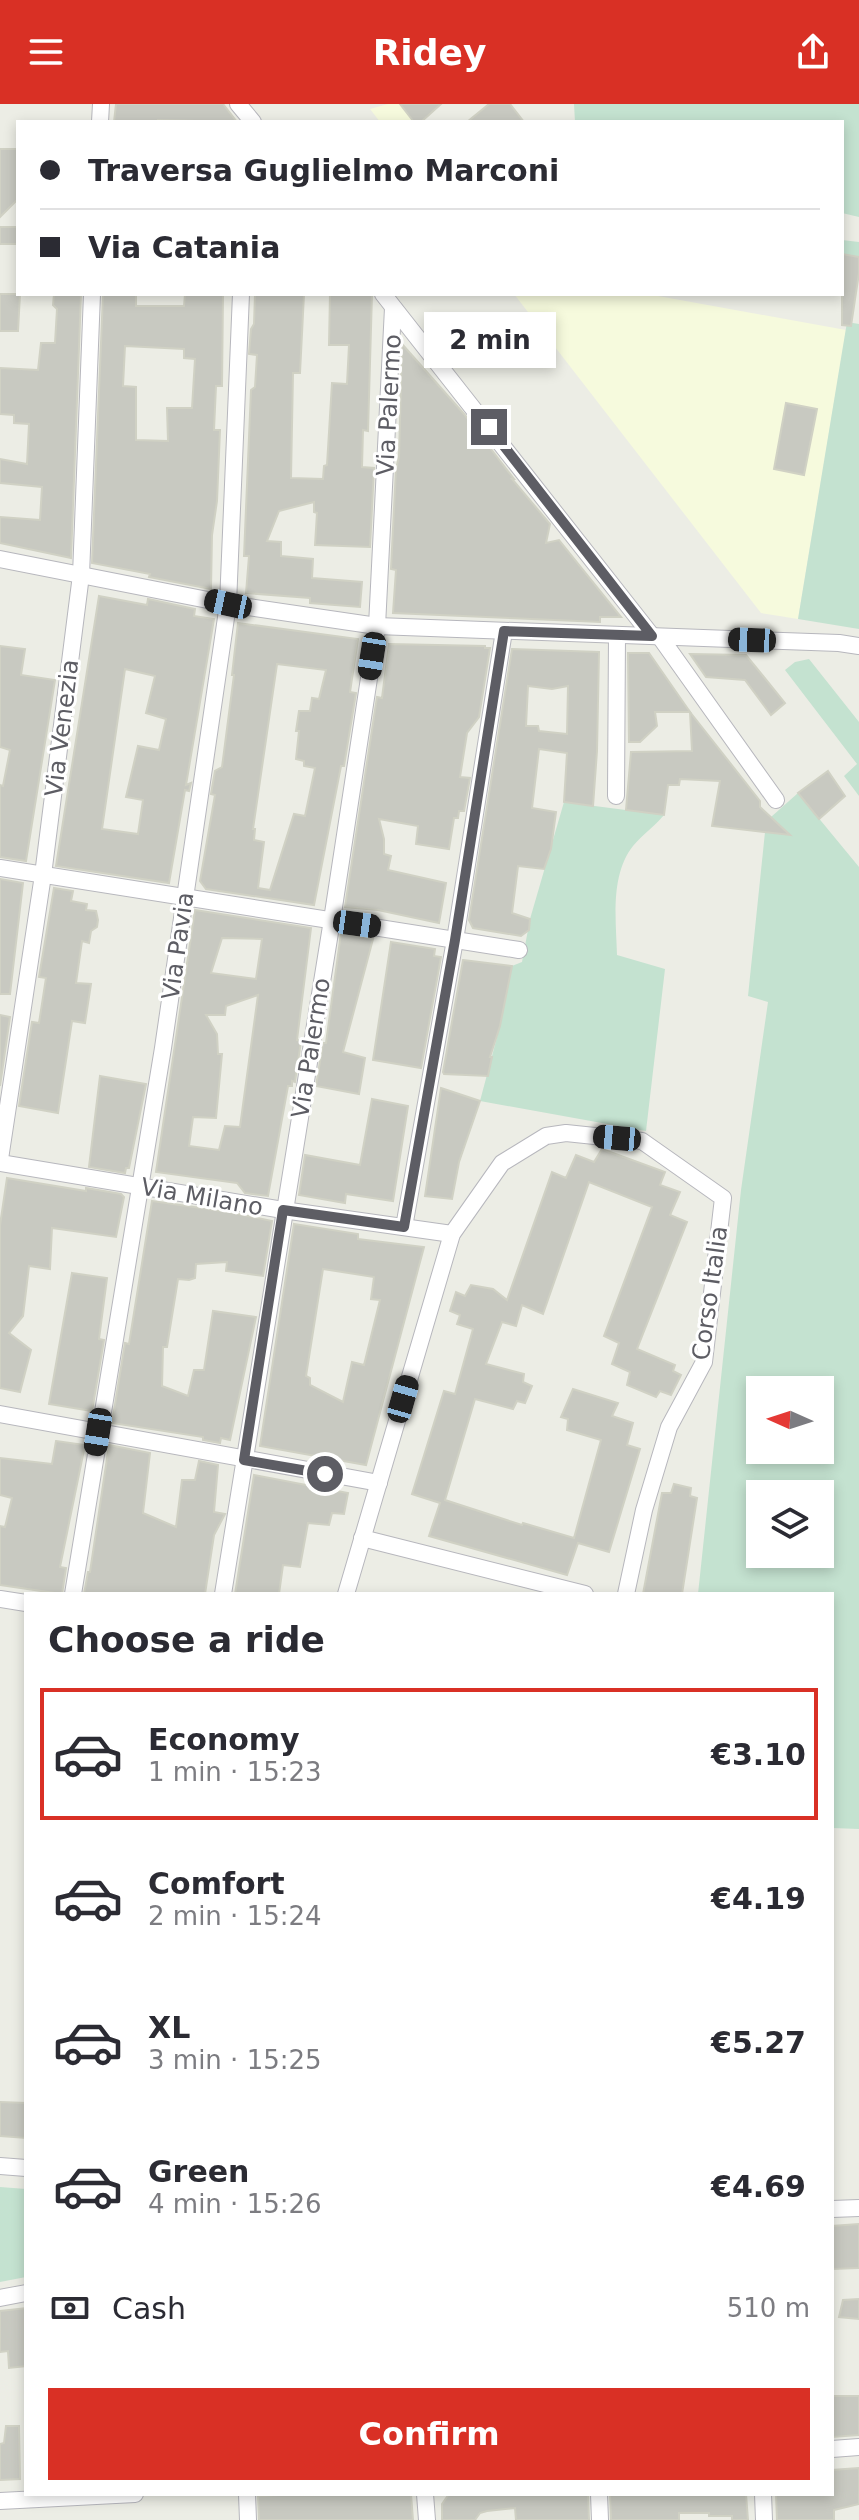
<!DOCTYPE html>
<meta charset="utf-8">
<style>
:root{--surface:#fff;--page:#f2f2f3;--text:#2b2b33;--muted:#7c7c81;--line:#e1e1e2;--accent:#d93025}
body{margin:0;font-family:"DejaVu Sans",sans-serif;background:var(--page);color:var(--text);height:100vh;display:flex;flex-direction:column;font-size:30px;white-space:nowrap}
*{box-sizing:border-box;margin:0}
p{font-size:26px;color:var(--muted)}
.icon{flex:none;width:44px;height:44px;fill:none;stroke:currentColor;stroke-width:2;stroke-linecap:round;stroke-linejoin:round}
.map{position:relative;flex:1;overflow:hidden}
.sheet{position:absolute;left:24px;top:1488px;width:810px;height:904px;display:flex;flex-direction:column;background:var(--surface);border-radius:0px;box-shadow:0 4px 12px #0003}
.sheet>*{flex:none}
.guide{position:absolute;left:16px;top:16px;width:828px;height:176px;border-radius:0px;box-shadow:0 4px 12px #0003;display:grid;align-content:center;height:176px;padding:0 24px;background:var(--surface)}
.needle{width:52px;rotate:273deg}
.tools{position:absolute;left:746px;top:1272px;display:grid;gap:16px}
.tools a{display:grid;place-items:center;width:88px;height:88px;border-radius:0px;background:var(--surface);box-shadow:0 4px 12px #0003;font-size:40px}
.end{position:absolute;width:36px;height:36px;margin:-18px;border:10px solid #5d5d64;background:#fff;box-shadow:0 0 0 4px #fff}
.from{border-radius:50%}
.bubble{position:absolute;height:56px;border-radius:0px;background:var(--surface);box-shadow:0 4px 12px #0003;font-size:26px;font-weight:800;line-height:56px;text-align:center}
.car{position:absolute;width:24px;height:48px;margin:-24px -12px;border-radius:10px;box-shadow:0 0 6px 2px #0007;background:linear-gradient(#222 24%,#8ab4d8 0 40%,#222 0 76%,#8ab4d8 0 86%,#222 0)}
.guide b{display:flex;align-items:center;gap:28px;height:76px;font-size:30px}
.guide b+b{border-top:2px solid var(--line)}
.guide i{width:20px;height:20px;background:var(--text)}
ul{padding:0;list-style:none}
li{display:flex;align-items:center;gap:24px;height:132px;margin:0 16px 12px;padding:0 8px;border:4px solid transparent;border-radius:0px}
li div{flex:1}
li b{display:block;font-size:30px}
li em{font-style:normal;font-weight:800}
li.selected{border-color:var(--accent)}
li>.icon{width:72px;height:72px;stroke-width:1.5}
h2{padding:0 24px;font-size:36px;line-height:96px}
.pay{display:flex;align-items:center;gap:20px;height:88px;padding:0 24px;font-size:30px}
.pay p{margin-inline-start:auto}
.cta{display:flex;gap:16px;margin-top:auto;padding:16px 24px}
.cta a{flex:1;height:92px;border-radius:0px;background:var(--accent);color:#fff;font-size:32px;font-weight:800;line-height:92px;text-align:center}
header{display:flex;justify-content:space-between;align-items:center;height:104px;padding:0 24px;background:var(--accent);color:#fff;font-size:36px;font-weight:800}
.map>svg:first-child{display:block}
.commercial{fill:#f6fadd}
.green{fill:#c4e2d0;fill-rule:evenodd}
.building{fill:#c8c9c1;stroke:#d0d1c4;stroke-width:2;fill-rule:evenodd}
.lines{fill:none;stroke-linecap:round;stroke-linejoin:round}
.street-casing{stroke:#b7b7bd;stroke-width:18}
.street{stroke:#fff;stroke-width:16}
.route{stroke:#5d5d64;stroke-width:10}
.labels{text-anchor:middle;stroke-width:6;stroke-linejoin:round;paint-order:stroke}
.street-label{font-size:24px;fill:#5d5d64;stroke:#fff}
</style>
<header><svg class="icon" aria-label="menu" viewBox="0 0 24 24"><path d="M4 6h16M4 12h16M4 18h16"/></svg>Ridey<svg class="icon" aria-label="share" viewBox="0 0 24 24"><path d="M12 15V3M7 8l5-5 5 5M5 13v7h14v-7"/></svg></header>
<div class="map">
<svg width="859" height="2416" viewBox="0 0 859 2416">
<rect width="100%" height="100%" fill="#ecede5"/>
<g class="commercial">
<polygon points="388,0 400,0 414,18 380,18 370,5"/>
<polygon points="514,190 647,190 846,226 798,515 761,509"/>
</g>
<g class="green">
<polygon points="574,0 859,0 859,113 842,109 842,18 575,18"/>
<polygon points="842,136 859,138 859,153 842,150"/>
<polygon points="847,218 859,220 859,525 798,515"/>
<polygon points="809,555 859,618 859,692 844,672 857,660 785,566 795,558"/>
<path d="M798,689L859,763V1725L832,1724V1490H698L741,1086L768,898L748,892L765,728L782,724L771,713ZM760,1286H820V1346H760ZM760,1390H820V1450H760Z"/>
<path d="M564,698L664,711C655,722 642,731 633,742C610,771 616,816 617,851L665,865L646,1027L480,997L500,922L512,862L522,858L530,815Z"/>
<polygon points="0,2083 26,2085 26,2173 0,2178"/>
</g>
<g class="building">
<polygon points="116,0 223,0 237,18 158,16 158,18 114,18"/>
<polygon points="400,0 441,0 421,18 414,18"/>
<polygon points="489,0 510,0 524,18 467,18"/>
<polygon points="0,45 18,45 17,96 0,113"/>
<rect x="0" y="123" width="18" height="17"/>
<polygon points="842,150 859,153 859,169 851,222 842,221"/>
<polygon points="0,190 20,190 18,227 0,227"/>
<polygon points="54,190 81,190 71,454 0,439 0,413 40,416 42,383 0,379 0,355 27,360 29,320 14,319 14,311 0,310 0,264 38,266 41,239 55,239 57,205 53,201"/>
<path d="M103,190H136V202H184L185,190H223L222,282H216L214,326H220L217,397L212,431L211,485L149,473L150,470L92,459ZM125,242L184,245V254L195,255L192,304H167L168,337L136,336V283L123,282Z"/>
<polygon points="255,190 304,190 300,269 293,269 291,374 323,375 324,362 327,361 332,279 347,280 349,241 329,241 330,190 372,190 368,327 363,326 362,363 374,364 370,443 315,441 317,409 314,408 314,398 279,407 267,437 281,438 281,452 313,455 312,474 362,478 360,503 310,499 310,494 246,489 249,452 244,452 251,286 255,283 257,251 249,250 251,225 254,220"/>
<polygon points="402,240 464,310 514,375 512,375 550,420 546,439 559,436 621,513 600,513 600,518 393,509 396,466 391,465 396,365 399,353"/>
<polygon points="786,299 817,305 804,371 774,365"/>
<path d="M99,492L147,501L148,495L195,505L194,512L214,515L186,681L191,679L189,687L185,686L169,779L56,762ZM125,565L155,572L146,609L166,615L159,646L138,642L126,693L143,696L138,730L102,725Z"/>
<path d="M238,519L358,535L350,588L356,589L344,662H341L314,801L206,785L200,777L215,691L211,690L215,667L222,663L234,571H232ZM277,560L326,566L319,595L312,594L310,607H299L296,627H299L296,655L304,657V662L315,664L305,712L294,710L270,786L258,784L264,738L254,736L255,725H253Z"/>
<polygon points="389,540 485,542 485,544 490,544 479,613 467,629 460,673 470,674 464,707 459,707 458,714 454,714 449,745 416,740 418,722 379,715 384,735 384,750 391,752 388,766 446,779 439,819 378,806 345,803 377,593 382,594"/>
<polygon points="0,542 25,545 21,571 55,576 26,757 0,753 0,681 3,682 10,646 0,643"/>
<path d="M512,545L599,548L597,647L593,702L564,698L567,649L539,645L532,704L556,708L551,745L544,765L518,762L512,809L530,815L529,826L521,832L473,824L469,816ZM528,582L552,585L568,582L567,630L539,627L538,622H526Z"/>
<polygon points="628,549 649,549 690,608 655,608 657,622 640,638 629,638"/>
<polygon points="690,550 746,551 785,599 771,611 745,576 706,573"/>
<polygon points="690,608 760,697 760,703 790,731 712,722 720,677 680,675 679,681 668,681 664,711 626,706 631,648 692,647"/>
<polygon points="828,667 845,692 819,715 798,689"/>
<polygon points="0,775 23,779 10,890 0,890"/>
<polygon points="54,784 73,787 71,797 87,800 86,806 96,807 98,816 97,823 91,827 89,839 82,837 76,879 91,880 85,919 72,917 58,1009 19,1002 32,918 39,919 46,874 39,873"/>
<path d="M195,806L311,824L297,936L301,937L295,978L292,977V982H288L268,1092L245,1089L237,1079L156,1068ZM222,834L262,835L256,875L211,869ZM258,891L240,1023L225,1022L219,1046L189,1042L193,1013L216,1014L222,950H218L217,930L206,911H225L226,902Z"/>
<polygon points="341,829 373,835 343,948 365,954 359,990 316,982 323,939 326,939"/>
<polygon points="391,838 435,845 434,852 441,853 421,964 373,956"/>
<polygon points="463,856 512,862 500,922 490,953 492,953 488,972 444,970 443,968"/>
<polygon points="0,911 10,913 0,982"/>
<polygon points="100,972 146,980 129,1064 126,1064 125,1069 89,1063"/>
<polygon points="441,984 480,997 459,1058 452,1095 425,1092"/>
<polygon points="372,995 408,1002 393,1097 346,1090 345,1099 299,1091 305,1051 360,1061"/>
<polygon points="602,1045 665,1068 660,1081 680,1088 670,1111 687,1118 637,1245 675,1261 673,1267 681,1271 671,1291 660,1287 656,1293 627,1281 630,1268 612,1260 619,1239 604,1232 652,1103 589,1078 543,1210 522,1201 516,1222 502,1218 486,1260 524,1270 523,1278 532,1282 525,1299 517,1297 513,1305 475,1295 445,1396 522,1421 523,1419 574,1434 601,1336 567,1326 568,1315 561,1313 573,1285 618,1299 612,1312 633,1319 627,1341 640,1345 609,1448 578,1439 567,1471 429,1432 440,1399 412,1390 444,1287 455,1290 473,1225 457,1220 460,1211 450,1207 456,1188 465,1192 471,1181 493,1185 507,1196 552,1068 566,1074 576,1051 594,1058"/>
<polygon points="7,1074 86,1087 86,1084 121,1090 124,1093 116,1133 52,1124 50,1165 29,1162 23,1212 9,1229 31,1246 20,1288 0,1284 0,1121"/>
<polygon points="152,1097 229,1108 272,1117 263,1172 226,1167 227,1158 196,1160 195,1174 189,1176 178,1175 167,1243 163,1243 162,1282 188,1292 194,1266 204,1266 213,1207 256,1213 230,1336 221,1334 220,1339 203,1336 203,1333 112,1319 125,1239 129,1240"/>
<path d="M294,1120L358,1130V1135L424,1143L366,1361L260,1342ZM323,1165L374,1173L371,1195L380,1196L364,1261L352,1258L343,1298L310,1281V1274L306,1272Z"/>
<polygon points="72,1169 107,1174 99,1235 104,1236 92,1307 49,1300"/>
<polygon points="56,1337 85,1341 60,1463 66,1464 62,1490 0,1481 0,1422 5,1423 12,1394 0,1391 0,1354 52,1360"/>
<polygon points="109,1341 150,1349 143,1409 176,1423 182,1376 195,1376 199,1357 218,1361 214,1408 225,1410 214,1431 205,1490 84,1490 88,1468 90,1468"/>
<polygon points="254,1371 348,1389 344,1410 332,1409 329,1421 308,1419 300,1463 283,1461 279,1490 235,1490"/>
<polygon points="674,1380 691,1384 690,1392 697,1394 682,1490 643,1490 662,1389 671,1389"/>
<polygon points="0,1998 26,1999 26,2034 0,2032"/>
<polygon points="859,2120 859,2164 832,2165 832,2122"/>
<polygon points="859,2195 859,2215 839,2213 843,2196"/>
<polygon points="26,2204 26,2262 9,2264 8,2247 0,2248 0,2207"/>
<polygon points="832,2292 859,2292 859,2331 832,2333"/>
<polygon points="6,2322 19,2322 20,2375 0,2376 0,2340 4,2339"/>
<polygon points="859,2364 859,2400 834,2406 834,2416 777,2416 776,2390 832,2390 832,2366"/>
<polygon points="298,2390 411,2390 413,2416 259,2416 258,2392"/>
<polygon points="449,2390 588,2390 589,2416 516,2416 515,2404 487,2407 480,2409 475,2416 442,2416 442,2400"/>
<polygon points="610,2390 746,2390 748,2416 732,2416 732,2412 709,2412 709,2409 679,2409 679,2416 611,2416"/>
</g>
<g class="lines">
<g class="street-casing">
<g id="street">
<polyline points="238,0 253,18"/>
<polyline points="100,18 101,0"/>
<polyline points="383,190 652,532"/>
<polyline points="0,455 228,500 377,522 839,539 859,542"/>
<polyline points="660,533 776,696"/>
<polyline points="616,692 617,531"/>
<polyline points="0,764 519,846"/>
<polyline points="0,1055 43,771 81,471 92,190"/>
<polyline points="0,1059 283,1106 452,1130"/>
<polyline points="404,1123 455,836 504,527"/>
<polyline points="0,1310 379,1379"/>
<polyline points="362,1434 585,1490"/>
<polyline points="73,1490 163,944 228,500 241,190"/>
<polyline points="223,1490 332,816 377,522 393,204"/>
<polyline points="346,1490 452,1130 502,1059 546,1032 566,1029 642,1037 723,1094 704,1258 669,1323 644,1406 626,1490"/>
<polyline points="0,1495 26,1499"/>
<polyline points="0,2062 26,2064"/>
<polyline points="832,2105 859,2104"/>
<polyline points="0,2194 26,2189"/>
<polyline points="832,2345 859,2343"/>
<polyline points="247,2390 248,2416"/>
<polyline points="425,2390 427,2416"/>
<polyline points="599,2390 600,2416"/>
<polyline points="763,2390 764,2416"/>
<polyline points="0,2397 135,2390"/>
</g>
</g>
<use href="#street" class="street"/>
</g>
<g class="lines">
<polyline class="route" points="325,1370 244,1356 283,1106 404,1123 455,836 504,527 652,532 489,323"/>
</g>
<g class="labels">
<g class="street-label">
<text transform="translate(389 301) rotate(-87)" y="8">Via Palermo</text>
<text transform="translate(62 624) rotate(-83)" y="8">Via Venezia</text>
<text transform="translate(178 842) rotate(-82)" y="8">Via Pavia</text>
<text transform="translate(311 944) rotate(-81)" y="8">Via Palermo</text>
<text transform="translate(202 1093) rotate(10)" y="8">Via Milano</text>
<text transform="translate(710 1189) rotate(-82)" y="8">Corso Italia</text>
</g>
</g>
</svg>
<div class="tools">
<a><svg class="needle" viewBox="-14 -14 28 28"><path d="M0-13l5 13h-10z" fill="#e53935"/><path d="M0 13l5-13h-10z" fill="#7c7c81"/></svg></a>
<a><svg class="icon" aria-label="layers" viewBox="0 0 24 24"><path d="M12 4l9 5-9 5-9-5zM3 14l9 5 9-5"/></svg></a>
</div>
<i class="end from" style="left:325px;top:1370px"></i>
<i class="end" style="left:489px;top:323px"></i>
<div class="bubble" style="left:424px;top:208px;width:132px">2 min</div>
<i class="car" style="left:228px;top:500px;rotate:282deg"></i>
<i class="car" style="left:752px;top:536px;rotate:272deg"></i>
<i class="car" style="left:372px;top:552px;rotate:189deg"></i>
<i class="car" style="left:357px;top:820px;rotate:98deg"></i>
<i class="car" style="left:617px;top:1034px;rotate:275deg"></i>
<i class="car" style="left:403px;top:1295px;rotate:16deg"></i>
<i class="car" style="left:98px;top:1328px;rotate:189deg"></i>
<div class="guide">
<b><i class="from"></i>Traversa Guglielmo Marconi</b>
<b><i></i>Via Catania</b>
</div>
<section class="sheet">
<h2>Choose a ride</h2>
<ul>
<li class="selected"><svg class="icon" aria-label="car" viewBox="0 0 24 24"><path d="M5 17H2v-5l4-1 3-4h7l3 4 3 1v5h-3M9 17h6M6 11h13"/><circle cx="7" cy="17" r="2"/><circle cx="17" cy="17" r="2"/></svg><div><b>Economy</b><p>1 min · 15:23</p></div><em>€3.10</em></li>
<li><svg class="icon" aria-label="car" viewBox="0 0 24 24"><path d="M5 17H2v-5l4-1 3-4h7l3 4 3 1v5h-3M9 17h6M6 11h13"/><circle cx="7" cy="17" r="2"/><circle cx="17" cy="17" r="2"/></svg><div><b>Comfort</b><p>2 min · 15:24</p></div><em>€4.19</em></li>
<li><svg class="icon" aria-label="car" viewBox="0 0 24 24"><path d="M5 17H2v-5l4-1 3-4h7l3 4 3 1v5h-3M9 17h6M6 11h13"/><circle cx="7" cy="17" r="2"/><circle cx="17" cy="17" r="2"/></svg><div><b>XL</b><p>3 min · 15:25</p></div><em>€5.27</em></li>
<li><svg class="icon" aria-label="car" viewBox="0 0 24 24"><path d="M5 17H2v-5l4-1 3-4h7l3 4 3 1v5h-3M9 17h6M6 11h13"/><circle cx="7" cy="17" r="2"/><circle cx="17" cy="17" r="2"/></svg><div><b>Green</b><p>4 min · 15:26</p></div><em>€4.69</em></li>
</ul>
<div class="pay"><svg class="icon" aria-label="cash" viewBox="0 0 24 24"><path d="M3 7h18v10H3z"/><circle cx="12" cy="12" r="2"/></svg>Cash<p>510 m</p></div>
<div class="cta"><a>Confirm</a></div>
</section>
</div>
